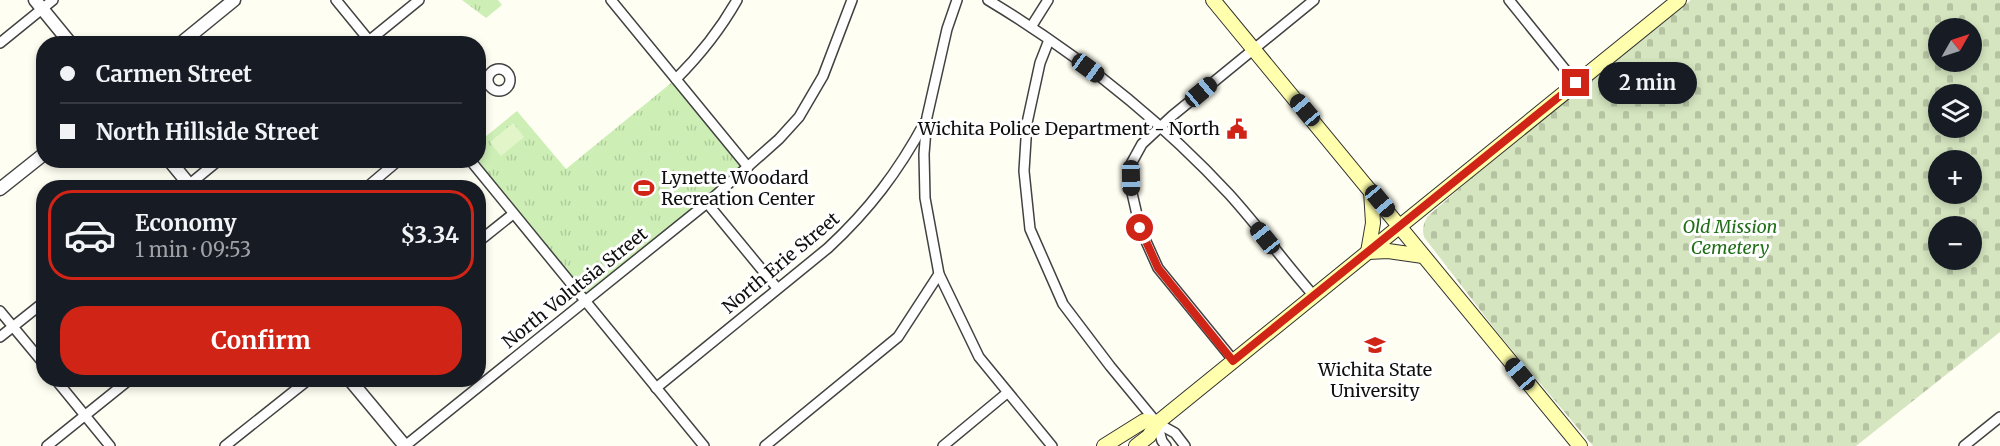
<!DOCTYPE html>
<meta charset="utf-8">
<style>
:root{--surface:#171b24;--page:#20242c;--text:#f1f3f6;--muted:#9ea1a6;--line:#363941;--accent:#d02417}
body{margin:0;font-family:Merriweather,serif;background:var(--page);color:var(--text);height:100vh;display:flex;flex-direction:column;font-size:22px;white-space:nowrap}
*{box-sizing:border-box;margin:0}
p{font-size:20px;color:var(--muted)}
.icon{flex:none;width:33px;height:33px;fill:none;stroke:currentColor;stroke-width:2;stroke-linecap:round;stroke-linejoin:round}
.map{position:relative;flex:1;overflow:hidden}
.details{position:absolute;left:36px;top:180px;width:450px;height:207px;display:flex;flex-direction:column;background:var(--surface);border-radius:24px;box-shadow:0 3px 9px #0003}
.details>*{flex:none}
.guide{position:absolute;left:36px;top:36px;width:450px;height:132px;border-radius:24px;box-shadow:0 3px 9px #0003;display:grid;align-content:center;height:132px;padding:0 24px;background:var(--surface)}
.needle{width:39px;rotate:51deg}
.buttons{position:absolute;left:1928px;top:18px;display:grid;gap:12px}
.buttons a{display:grid;place-items:center;width:54px;height:54px;border-radius:50%;background:var(--surface);box-shadow:0 3px 9px #0003;font-size:30px}
.end{position:absolute;width:27px;height:27px;margin:-14px;border:8px solid #d02417;background:#fff;box-shadow:0 0 0 3px #fff}
.from{border-radius:50%}
.bubble{position:absolute;height:42px;border-radius:21px;background:var(--surface);box-shadow:0 3px 9px #0003;font-size:20px;font-weight:700;line-height:42px;text-align:center}
.car{position:absolute;width:18px;height:36px;margin:-18px -9px;border-radius:8px;box-shadow:0 0 4px 2px #0007;background:linear-gradient(#222 24%,#8ab4d8 0 40%,#222 0 76%,#8ab4d8 0 86%,#222 0)}
.guide b{display:flex;align-items:center;gap:21px;height:57px;font-size:22px}
.guide b+b{border-top:2px solid var(--line)}
.guide i{width:15px;height:15px;background:var(--text)}
ul{padding:10px 0 0;list-style:none}
li{display:flex;align-items:center;gap:18px;height:90px;margin:0 12px 9px;padding:0 12px;border:3px solid transparent;border-radius:24px}
li div{flex:1}
li b{display:block;font-size:22px}
li em{font-style:normal;font-weight:700}
li.on{border-color:var(--accent)}
li>.icon{width:54px;height:54px;stroke-width:1.5}
.action{display:flex;gap:12px;margin-top:auto;padding:12px 24px}
.action a{flex:1;height:69px;border-radius:24px;background:var(--accent);color:#fff;font-size:24px;font-weight:700;line-height:69px;text-align:center}
.map>svg:first-child{display:block}
.cemetery{fill:url(#cemetery-stones);fill-rule:evenodd}
.park{fill:url(#park-tufts)}
.pitch{fill:#e1f5c9}
.lines{fill:none;stroke-linecap:round;stroke-linejoin:round}
.minor-casing{stroke:#424242;stroke-width:12}
.tertiary-casing{stroke:#424242;stroke-width:15}
.secondary-casing{stroke:#313131;stroke-width:16}
.minor{stroke:#fff;stroke-width:9}
.tertiary{stroke:#fff;stroke-width:12}
.secondary{stroke:#ffffad;stroke-width:14}
.route{stroke:#d02417;stroke-width:8}
.labels{text-anchor:middle;stroke-width:6;stroke-linejoin:round;paint-order:stroke}
.poi-label{font-size:18px;fill:#0f0f0f;stroke:#fff;text-anchor:end}
.park-label{font-size:18px;font-style:italic;fill:#206f18;stroke:#fff}
.street-label{font-size:18px;fill:#0f0f0f;stroke:#fff}
</style>
<div class="map">
<svg width="2000" height="446" viewBox="0 0 2000 446">
<defs>
<pattern id="cemetery-stones" width="16" height="16" patternUnits="userSpaceOnUse" patternTransform="scale(1.5)"><rect width="16" height="16" fill="#d4e5bf"/><path d="M2 7V4a2 2 0 0 1 4 0v3zM10 15v-3a2 2 0 0 1 4 0v3z" fill="#b5c3a3"/></pattern>
<pattern id="park-tufts" width="24" height="20" patternUnits="userSpaceOnUse" patternTransform="scale(1.5)"><rect width="24" height="20" fill="#cdefb6"/><path d="M3 7l-1-3M5 7V3M7 7l1-3M15 17l-1-3M17 17v-4M19 17l1-3" fill="none" stroke="#afcc9b"/></pattern>
</defs>
<rect width="100%" height="100%" fill="#fffef2"/>
<path class="cemetery" d="M1691,0H2000V332L1856,446H1593L1497,332L1424,237C1422,229 1423,224 1428,216L1473,177ZM1938,28H1971V62H1938ZM1938,94H1971V128H1938ZM1938,160H1971V194H1938ZM1938,226H1971V260H1938Z"/>
<g class="park">
<polygon points="462,0 498,0 502,5 486,18"/>
<polygon points="676,79 748,167 585,301 469,161 478,160 479,142 517,111 566,169"/>
</g>
<polygon class="pitch" points="513,123 524,137 501,156 490,142"/>
<g class="lines">
<g class="minor-casing">
<g id="minor">
<polyline points="336,0 372,44"/>
<polyline points="611,0 748,167"/>
<polyline points="957,0 947,29 927,117 924,154 925,198 939,274 979,357 1052,446"/>
<path d="M988,0C1076,53 1159,119 1229,194C1259,227 1285,263 1314,296"/>
<polyline points="1509,0 1576,83"/>
<polyline points="1031,27 1048,0"/>
<polyline points="1049,40 1040,63 1027,123 1024,171 1030,229 1063,304 1110,366 1157,423 1175,433 1185,446"/>
<polyline points="0,43 53,0"/>
<polyline points="365,44 419,0"/>
<circle cx="499" cy="80" r="11"/>
<path d="M676,79C700,55 720,30 737,0"/>
<polyline points="470,160 704,446"/>
<polyline points="185,188 219,160"/>
<polyline points="366,188 399,160"/>
<polyline points="707,203 777,288"/>
<polyline points="478,242 513,214"/>
<polyline points="0,311 44,364"/>
<polyline points="0,337 44,302"/>
<polyline points="1234,361 1158,268 1140,228 1132,193 1131,164 1142,144 1172,116 1314,0"/>
<polyline points="56,380 110,446"/>
<path d="M656,388L828,248C869,210 898,172 925,122"/>
<polyline points="1157,423 1162,441 1166,446"/>
<polyline points="47,446 129,380"/>
<polyline points="225,446 308,380"/>
<polyline points="405,446 707,203 779,139 799,117 823,76 852,0"/>
<polyline points="765,446 898,337 939,274"/>
<polyline points="943,446 1007,393"/>
<polyline points="1964,446 2000,417"/>
</g>
</g>
<g class="tertiary-casing">
<g id="tertiary">
<polyline points="35,0 71,44"/>
<polyline points="180,44 234,0"/>
<polyline points="169,160 192,188"/>
<polyline points="0,189 44,154"/>
<polyline points="350,380 405,446"/>
</g>
</g>
<g class="secondary-casing">
<g id="secondary">
<polyline points="1213,0 1580,446"/>
<polyline points="1371,191 1373,223 1368,252 1388,251 1423,256"/>
<polyline points="1104,446 1144,421 1157,423"/>
<polyline points="1136,446 1149,436 1157,423 1679,0"/>
</g>
</g>
<use href="#minor" class="minor"/>
<use href="#tertiary" class="tertiary"/>
<use href="#secondary" class="secondary"/>
</g>
<g class="lines">
<polyline class="route" points="1140,228 1158,268 1233,361 1576,83"/>
</g>
<defs>
<g id="civic-bare" transform="scale(1.62)"><path d="M-.6-6.5H3V-4.5H.6V-3L4-1V1h2V6H-6V1h2V-1L-.6-3ZM-1.2 2.5V6h2.4V2.5Z" fill="#d02417" stroke="#fff" stroke-width="2.5" paint-order="stroke"/></g>
<g id="stadium-bare" transform="scale(1.62)"><path d="M0-5a6.5 5 0 1 0 0 10a6.5 5 0 1 0 0-10ZM-3.5-1.8h7v3.6h-7Z" fill="#d02417" stroke="#fff" stroke-width="2.5" paint-order="stroke"/></g>
<g id="university-bare" transform="scale(1.62)"><path d="M0-5L7-2L0 1L-7-2ZM-4 1L0 2.5L4 1V4Q0 6-4 4Z" fill="#d02417" stroke="#fff" stroke-width="2.5" paint-order="stroke"/></g>
</defs>
<g fill-rule="evenodd">
<use href="#civic-bare" x="1237" y="129"/>
<use href="#stadium-bare" x="644" y="188"/>
<use href="#university-bare" x="1375" y="345"/>
</g>
<g class="labels">
<g class="poi-label">
<text x="1220" y="135">Wichita Police Department - North</text>
<text x="661" y="184" text-anchor="start">Lynette Woodard<tspan x="661" dy="21">Recreation Center</tspan></text>
<text x="1375" y="376" text-anchor="middle">Wichita State<tspan x="1375" dy="21">University</tspan></text>
</g>
<g class="park-label">
<text x="1730" y="233">Old Mission<tspan x="1730" dy="21">Cemetery</tspan></text>
</g>
<g class="street-label">
<text transform="translate(781 263) rotate(-40)" y="6">North Erie Street</text>
<text transform="translate(575 288) rotate(-39)" y="6">North Volutsia Street</text>
</g>
</g>
</svg>
<div class="buttons">
<a><svg class="needle" viewBox="-14 -14 28 28"><path d="M0-13l5 13h-10z" fill="#e53935"/><path d="M0 13l5-13h-10z" fill="#9ea1a6"/></svg></a>
<a><svg class="icon" aria-label="layers" viewBox="0 0 24 24"><path d="M12 4l9 5-9 5-9-5zM3 14l9 5 9-5"/></svg></a>
<a>+</a>
<a>−</a>
</div>
<i class="end from" style="left:1140px;top:228px"></i>
<i class="end" style="left:1576px;top:83px"></i>
<div class="bubble" style="left:1598px;top:62px;width:99px">2 min</div>
<i class="car" style="left:1088px;top:68px;rotate:126deg"></i>
<i class="car" style="left:1201px;top:92px;rotate:50deg"></i>
<i class="car" style="left:1305px;top:110px;rotate:320deg"></i>
<i class="car" style="left:1131px;top:178px;rotate:179deg"></i>
<i class="car" style="left:1380px;top:201px;rotate:140deg"></i>
<i class="car" style="left:1265px;top:238px;rotate:321deg"></i>
<i class="car" style="left:1520px;top:374px;rotate:320deg"></i>
<div class="guide">
<b><i class="from"></i>Carmen Street</b>
<b><i></i>North Hillside Street</b>
</div>
<section class="details">
<ul>
<li class="on"><svg class="icon" aria-label="car" viewBox="0 0 24 24"><path d="M5 17H2v-5l4-1 3-4h7l3 4 3 1v5h-3M9 17h6M6 11h13"/><circle cx="7" cy="17" r="2"/><circle cx="17" cy="17" r="2"/></svg><div><b>Economy</b><p>1 min · 09:53</p></div><em>$3.34</em></li>
</ul>
<div class="action"><a>Confirm</a></div>
</section>
</div>
